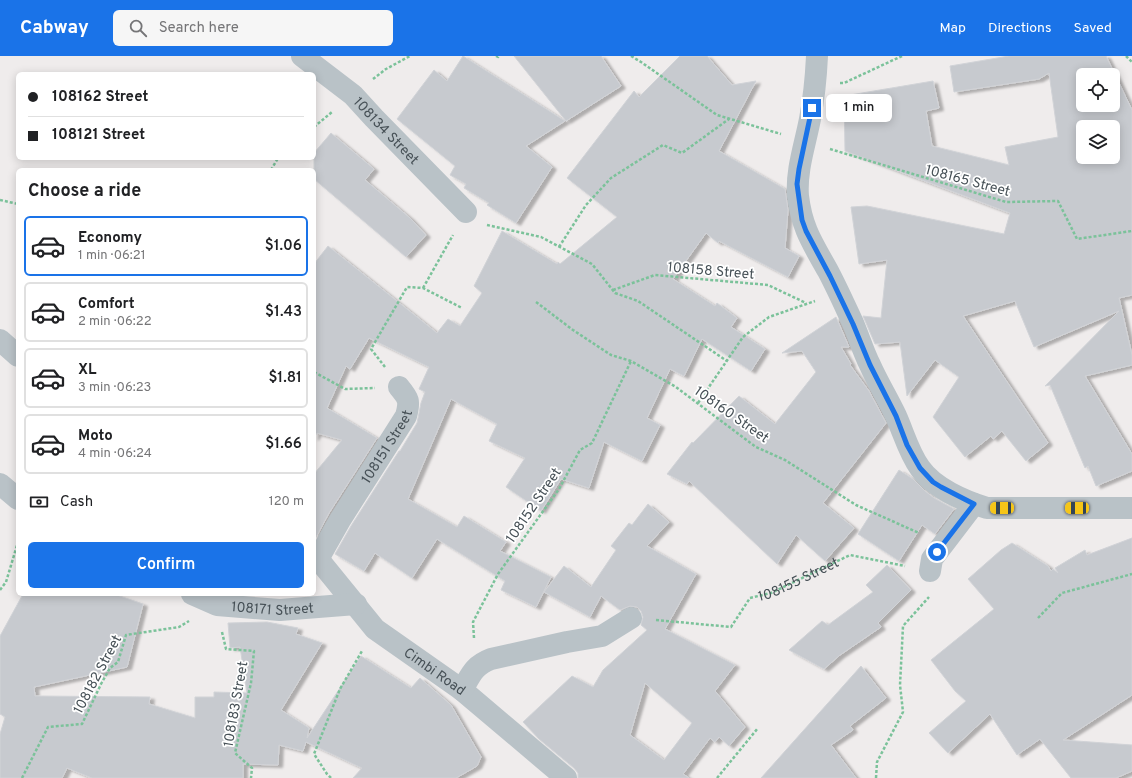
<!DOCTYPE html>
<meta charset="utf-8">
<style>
:root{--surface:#fff;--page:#f6f6f6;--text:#202124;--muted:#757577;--line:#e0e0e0;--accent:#1a73e8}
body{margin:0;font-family:Overpass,sans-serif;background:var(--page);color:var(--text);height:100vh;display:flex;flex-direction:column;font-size:15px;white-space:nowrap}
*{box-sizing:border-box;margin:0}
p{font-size:13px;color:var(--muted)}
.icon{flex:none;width:22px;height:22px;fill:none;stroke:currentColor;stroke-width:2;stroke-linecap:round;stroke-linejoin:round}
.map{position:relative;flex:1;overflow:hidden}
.details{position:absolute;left:16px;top:112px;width:300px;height:428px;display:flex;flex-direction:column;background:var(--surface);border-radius:6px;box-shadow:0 2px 10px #0003}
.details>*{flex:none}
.hud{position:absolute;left:16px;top:16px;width:300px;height:88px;border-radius:6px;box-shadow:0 2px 10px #0003;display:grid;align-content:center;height:88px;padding:0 12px;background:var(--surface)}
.fabs{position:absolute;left:1076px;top:12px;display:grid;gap:8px}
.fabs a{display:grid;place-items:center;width:44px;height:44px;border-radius:6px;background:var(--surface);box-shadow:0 2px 10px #0003;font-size:20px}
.end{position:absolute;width:18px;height:18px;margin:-9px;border:5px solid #1a73e8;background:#fff;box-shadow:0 0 0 2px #fff}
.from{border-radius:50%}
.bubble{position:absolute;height:28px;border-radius:6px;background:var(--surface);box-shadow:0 2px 10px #0003;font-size:13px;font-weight:600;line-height:28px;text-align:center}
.car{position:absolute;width:12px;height:24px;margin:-12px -6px;border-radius:5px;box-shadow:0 0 3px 1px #0007;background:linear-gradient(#f5c518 24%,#345 0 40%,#f5c518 0 76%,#345 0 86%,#f5c518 0)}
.hud b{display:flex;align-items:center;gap:14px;height:38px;font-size:15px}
.hud b+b{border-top:1px solid var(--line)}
.hud i{width:10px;height:10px;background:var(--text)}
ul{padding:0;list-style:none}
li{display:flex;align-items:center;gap:12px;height:60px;margin:0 8px 6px;padding:0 4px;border:2px solid var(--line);border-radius:6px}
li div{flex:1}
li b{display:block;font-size:15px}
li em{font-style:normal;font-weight:600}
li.active{border-color:var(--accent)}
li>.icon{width:36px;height:36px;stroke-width:1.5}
h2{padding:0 12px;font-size:18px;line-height:48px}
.pay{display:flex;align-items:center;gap:10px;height:44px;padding:0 12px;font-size:15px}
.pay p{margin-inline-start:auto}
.button{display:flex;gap:8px;margin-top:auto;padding:8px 12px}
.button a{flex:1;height:46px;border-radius:6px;background:var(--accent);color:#fff;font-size:16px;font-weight:600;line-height:46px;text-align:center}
header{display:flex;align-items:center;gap:24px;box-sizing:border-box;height:56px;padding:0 20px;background:var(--accent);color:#fff}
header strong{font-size:19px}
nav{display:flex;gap:22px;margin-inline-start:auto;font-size:14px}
.search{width:280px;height:36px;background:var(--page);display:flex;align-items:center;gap:10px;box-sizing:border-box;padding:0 14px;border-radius:6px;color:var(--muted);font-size:15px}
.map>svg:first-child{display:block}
.building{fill:#c7cacf;stroke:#d1d3d7;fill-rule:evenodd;filter:url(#shadow)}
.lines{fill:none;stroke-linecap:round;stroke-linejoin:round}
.path{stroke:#7bc29a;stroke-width:2.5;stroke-dasharray:3 2;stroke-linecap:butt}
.street{stroke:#b9c2c7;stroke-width:22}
.route{stroke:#1a73e8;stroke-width:5}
.labels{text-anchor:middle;stroke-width:3.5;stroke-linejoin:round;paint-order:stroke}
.street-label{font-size:14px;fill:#475157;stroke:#fff}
</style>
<header>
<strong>Cabway</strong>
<div class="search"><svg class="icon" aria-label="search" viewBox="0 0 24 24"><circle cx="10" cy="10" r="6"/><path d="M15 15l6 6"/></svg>Search here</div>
<nav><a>Map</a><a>Directions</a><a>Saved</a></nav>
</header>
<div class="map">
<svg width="1132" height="722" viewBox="0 0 1132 722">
<defs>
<filter id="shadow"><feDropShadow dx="4.5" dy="2.5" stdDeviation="1" flood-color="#0004"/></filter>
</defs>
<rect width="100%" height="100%" fill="#efecec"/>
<g class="building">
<polygon points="463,0 565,65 526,90 552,111 516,167 487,149 489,147 464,132 466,128 450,119 455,110 397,63 434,14 447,25"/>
<polygon points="514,0 601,0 621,30 566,65"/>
<polygon points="680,0 707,0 732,29 756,25 719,95 785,133 788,154 785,192 799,200 788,221 719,185 718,187 706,177 673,223 715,250 717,247 737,262 731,271 765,293 751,315 702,283 684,320 670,313 647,362 660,369 642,405 604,386 589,432 561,423 541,455 506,431 525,402 489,385 497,368 451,343 408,443 457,471 464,460 506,486 500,495 551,521 536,551 501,534 505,525 437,483 412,522 375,497 364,515 335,498 351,470 399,395 400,395 417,367 421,347 425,336 419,333 429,311 369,282 350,313 346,310 327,352 377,382 329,457 314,485 314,418 342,384 317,377 314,382 314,208 328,190 437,277 448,263 460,270 482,237 474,230 502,175 557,208 558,206 560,208 617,161 567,122 634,35 639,41"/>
<path d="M1009,0H1106L1132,54V239L1119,242L1132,299V309L1085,320L1132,398V415L1096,430L1088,410L1085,412L1050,329L1045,330L1119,255L1034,291L1015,245L963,260L1048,387L1026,405L1002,375L993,383L991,380L965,401L933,361L959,321L935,304L907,340L900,286L875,288L863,260L881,262L887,204L859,208L851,151L867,150L1004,178L1010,157L845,95L844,40L933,25L939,52L926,55L932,90L1009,109L1005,91L1058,81L1049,17L1039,23L954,36L950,10ZM1083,19H1113V49H1083ZM1083,71H1113V101H1083Z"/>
<polygon points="331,77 374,113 365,124 410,162 426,179 406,201 314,123 314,97"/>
<polygon points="836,261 849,291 841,291 851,308 850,309 869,335 886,367 823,447 854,472 825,505 796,479 777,508 689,425 687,428 667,418 692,386 693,387 739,340 775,368 816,316 802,295 782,297"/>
<polygon points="899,414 913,423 925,435 934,442 954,453 935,478 922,469 899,505 858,478"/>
<path d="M648,448L669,466L647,490L696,518L665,573L735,609L715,635L745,671L729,690L719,681L715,686L710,682L683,718L689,722H578V717L574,712L539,683L523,666L572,620L593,631L603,614L647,574L641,569L643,561L641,555L637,551L630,550L620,554L601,540L590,561L544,536L564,510L591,531L616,494L611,490L629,467L632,469ZM645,627L692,667L664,704L630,679Z"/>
<polygon points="1132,482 1132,639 1063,684 1132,689 1132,715 1116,722 1071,722 1040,683 1017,699 990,658 948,697 929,677 966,645 955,635 931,604 994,553 968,523 1001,494 1012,487 1048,510 1051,515 1053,513 1058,517 1055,512 1085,494 1087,499"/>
<polygon points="887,509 911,534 878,567 881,571 840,599 824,613 789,594 822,565 828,569 873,536 866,529"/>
<polygon points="23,538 114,538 143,548 127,611 34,631 35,640 150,641 149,648 195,662 195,641 214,641 214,636 247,637 240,591 230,592 228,567 267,566 298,572 296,578 322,587 281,654 309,672 307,682 361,600 411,632 420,622 451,649 481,701 477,710 456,722 353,722 362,712 306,686 303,695 279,689 278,709 243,708 243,722 92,722 67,712 62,722 0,722 0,678 5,661 0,658 0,580"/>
<polygon points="861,610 886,642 850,670 853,674 831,689 856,722 761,722"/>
</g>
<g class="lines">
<g class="path">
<polyline points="496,0 498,1 499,0"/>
<polyline points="631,0 641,6 717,59 781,78"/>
<polyline points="1126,0 1132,6"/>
<polyline points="373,23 386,13 410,0"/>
<polyline points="840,27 844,27 902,0"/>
<polyline points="314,71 332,56"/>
<polyline points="830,93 1006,146 1058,145 1077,183 1132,175"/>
<polyline points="271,114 278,102"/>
<polyline points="0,144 18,148"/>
<polyline points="487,169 541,181 592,208 615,237 638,245 727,305"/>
<polyline points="559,191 586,149 611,122 663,89 682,97 729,63"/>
<polyline points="423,232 453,179"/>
<polyline points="613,234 655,219 768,229 806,247"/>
<polyline points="536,246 573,274 611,299 631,305 676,331 756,391 785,404 856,449 919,477"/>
<polyline points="385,311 371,293 407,231 423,232 462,252"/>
<polyline points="314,316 345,333 375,332"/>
<polyline points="698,347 743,281 769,261 815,245"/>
<polyline points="0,534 6,526 18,486"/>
<polyline points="1038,562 1062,537 1132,518"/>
<path id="s1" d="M656,564L731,571L750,542L771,537L850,499L905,510"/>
<polyline points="222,576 226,593 254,595 251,627 235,697 252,712 251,722"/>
<polyline points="474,582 473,566 498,518 559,433 580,394 592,387 631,305"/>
<polyline points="22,722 48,671 82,668 101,628 110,612 118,606 126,579 179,571 189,565"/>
<polyline points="331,722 327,718 314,698 340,633 362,595"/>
<polyline points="717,722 758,672"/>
<polyline points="876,722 877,706 903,656 900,629 903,570 929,541"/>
</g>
<g class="street">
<path id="s2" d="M302,0L353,39L374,62L466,156"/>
<path d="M817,0C816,21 814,42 810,63C805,89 796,114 798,140C802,173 813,188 828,215C837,232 845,250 853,267C859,281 863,295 870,309C878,327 888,343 896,360C904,378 909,397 920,412C934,432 964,445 987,452H1132"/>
<polyline points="0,284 18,300"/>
<polyline points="0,428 18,443"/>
<path id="s3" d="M314,498L375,573L462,634L566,722"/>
<path id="s4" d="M318,503L340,464L406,360C410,345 409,343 399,331"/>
<polyline points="930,515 932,503 974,448"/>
<path id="s5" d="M192,538L217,549L280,554L356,548"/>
<path d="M462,634C471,619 473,610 491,603L567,586L602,580L631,562"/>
</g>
</g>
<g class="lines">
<polyline class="route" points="812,52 799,113 797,128 802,164 806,175 830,220 853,268 870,309 896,360 907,389 920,412 933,426 941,431 974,448 937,496"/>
</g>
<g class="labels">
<g class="street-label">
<text dy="5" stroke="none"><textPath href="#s2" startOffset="113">108134 Street</textPath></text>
<text transform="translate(968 124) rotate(15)" y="5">108165 Street</text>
<text transform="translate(711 214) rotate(5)" y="5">108158 Street</text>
<text transform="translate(732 358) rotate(35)" y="5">108160 Street</text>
<text dy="5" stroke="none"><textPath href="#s4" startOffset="132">108151 Street</textPath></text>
<text transform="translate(533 449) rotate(-56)" y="5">108152 Street</text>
<text dy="5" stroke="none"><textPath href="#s1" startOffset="162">108155 Street</textPath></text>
<text dy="5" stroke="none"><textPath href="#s5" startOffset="83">108171 Street</textPath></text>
<text dy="5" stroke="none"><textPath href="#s3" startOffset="170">Cimbi Road</textPath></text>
<text transform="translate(97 618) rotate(-62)" y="5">108182 Street</text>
<text transform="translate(235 648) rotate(-80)" y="5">108183 Street</text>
</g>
</g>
</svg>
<div class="fabs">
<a><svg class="icon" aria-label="locate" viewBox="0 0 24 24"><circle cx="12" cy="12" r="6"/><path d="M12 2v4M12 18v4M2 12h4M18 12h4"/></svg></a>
<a><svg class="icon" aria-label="layers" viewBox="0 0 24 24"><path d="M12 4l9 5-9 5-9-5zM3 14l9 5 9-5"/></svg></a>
</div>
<i class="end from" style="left:937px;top:496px"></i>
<i class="end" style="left:812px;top:52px"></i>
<div class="bubble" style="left:826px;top:38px;width:66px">1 min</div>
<i class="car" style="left:1002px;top:452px;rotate:270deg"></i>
<i class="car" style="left:1077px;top:452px;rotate:270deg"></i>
<div class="hud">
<b><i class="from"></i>108162 Street</b>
<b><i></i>108121 Street</b>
</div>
<section class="details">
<h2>Choose a ride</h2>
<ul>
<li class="active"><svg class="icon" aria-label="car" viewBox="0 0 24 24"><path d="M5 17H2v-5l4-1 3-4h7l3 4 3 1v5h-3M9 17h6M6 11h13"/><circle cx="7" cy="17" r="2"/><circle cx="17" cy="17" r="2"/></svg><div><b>Economy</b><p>1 min · 06:21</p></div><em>$1.06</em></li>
<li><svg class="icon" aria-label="car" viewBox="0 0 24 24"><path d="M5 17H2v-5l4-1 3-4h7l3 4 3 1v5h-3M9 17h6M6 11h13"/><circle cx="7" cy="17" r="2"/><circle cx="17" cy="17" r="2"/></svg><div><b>Comfort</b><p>2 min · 06:22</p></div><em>$1.43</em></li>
<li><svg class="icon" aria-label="car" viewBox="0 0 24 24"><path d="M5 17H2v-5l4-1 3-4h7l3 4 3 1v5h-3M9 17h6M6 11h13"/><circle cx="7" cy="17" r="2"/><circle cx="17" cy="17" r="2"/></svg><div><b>XL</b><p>3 min · 06:23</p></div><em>$1.81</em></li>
<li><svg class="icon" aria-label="car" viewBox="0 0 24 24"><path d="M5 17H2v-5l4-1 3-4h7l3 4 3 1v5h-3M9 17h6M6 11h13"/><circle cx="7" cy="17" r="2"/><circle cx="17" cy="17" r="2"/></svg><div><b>Moto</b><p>4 min · 06:24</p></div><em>$1.66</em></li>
</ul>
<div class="pay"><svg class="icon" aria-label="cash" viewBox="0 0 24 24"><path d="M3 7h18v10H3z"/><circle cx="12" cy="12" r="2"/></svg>Cash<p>120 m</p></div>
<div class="button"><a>Confirm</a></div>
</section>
</div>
